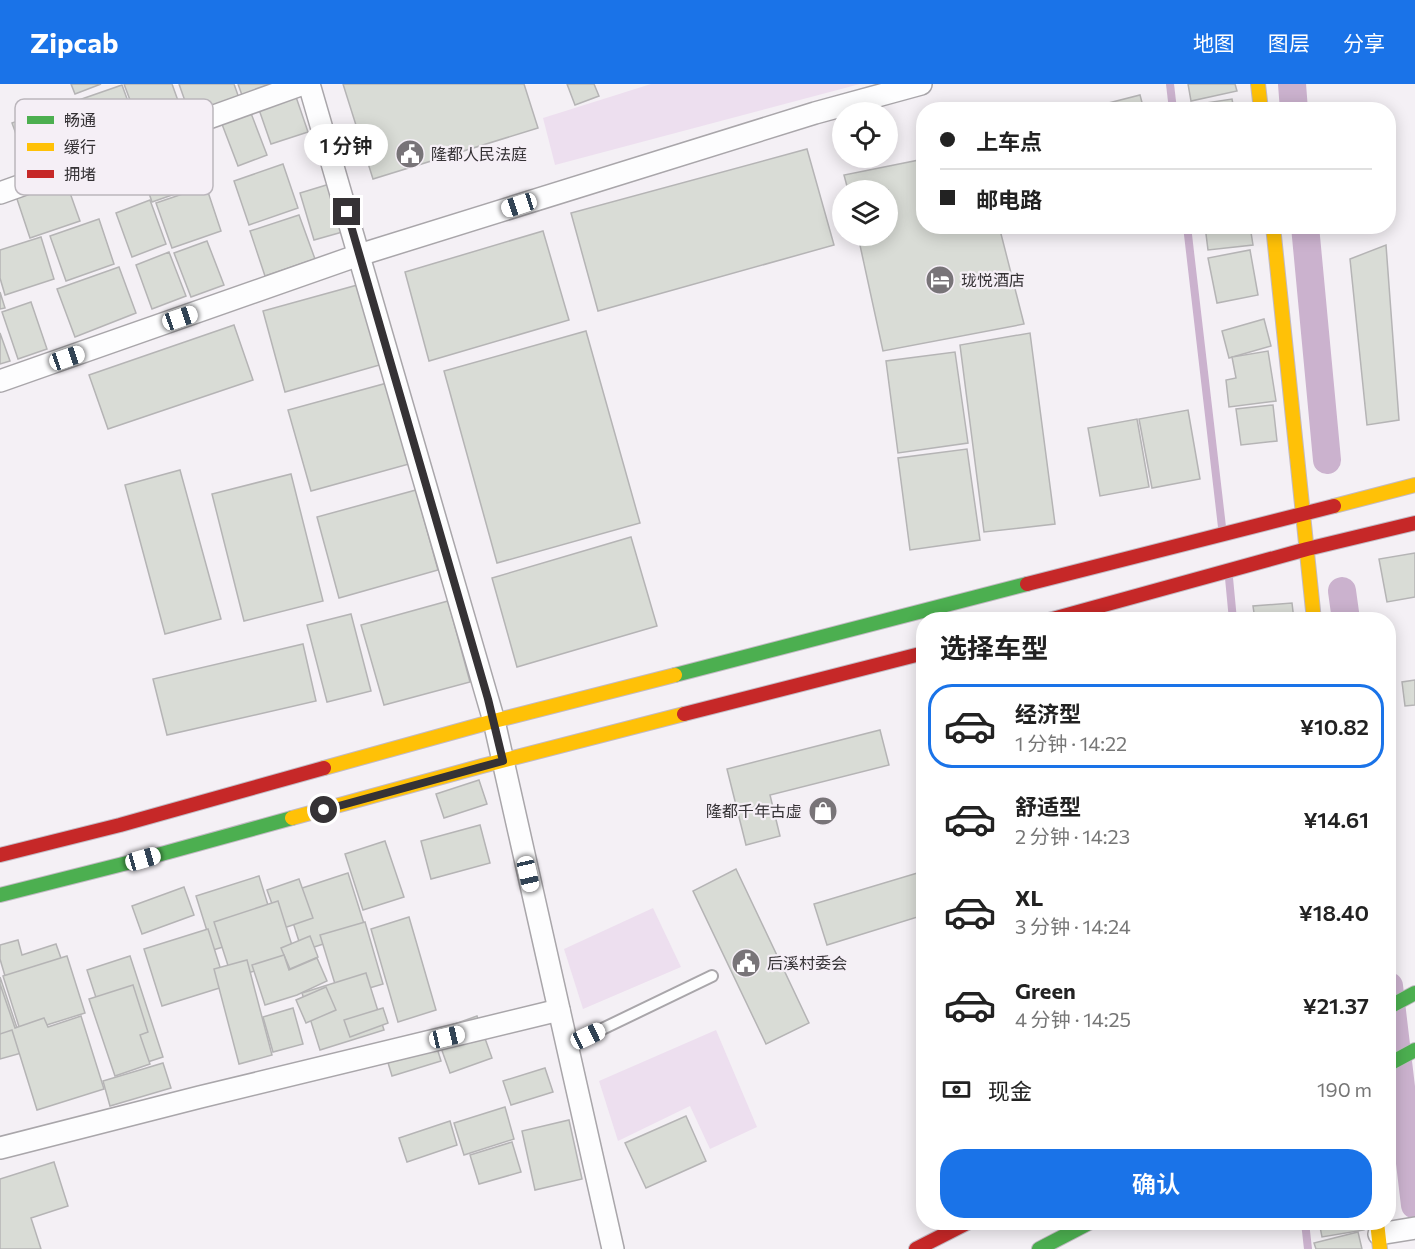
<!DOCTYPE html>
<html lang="zh">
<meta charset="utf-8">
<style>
:root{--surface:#fff;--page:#f6f6f6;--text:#222;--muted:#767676;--line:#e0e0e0;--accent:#1a73e8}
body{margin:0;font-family:Commissioner,"Noto Sans SC",sans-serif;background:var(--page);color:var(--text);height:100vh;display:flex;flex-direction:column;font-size:22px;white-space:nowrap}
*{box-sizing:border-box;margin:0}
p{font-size:20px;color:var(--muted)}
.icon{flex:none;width:33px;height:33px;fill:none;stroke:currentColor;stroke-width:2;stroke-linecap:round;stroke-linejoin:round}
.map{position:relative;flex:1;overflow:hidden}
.drawer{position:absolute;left:916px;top:528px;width:480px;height:618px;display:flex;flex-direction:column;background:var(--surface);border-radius:24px;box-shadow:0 3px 15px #0003}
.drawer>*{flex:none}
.banner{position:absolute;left:916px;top:18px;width:480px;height:132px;border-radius:24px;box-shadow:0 3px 15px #0003;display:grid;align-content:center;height:132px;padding:0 24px;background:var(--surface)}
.tools{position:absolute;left:832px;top:18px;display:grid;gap:12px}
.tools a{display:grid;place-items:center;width:66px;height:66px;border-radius:50%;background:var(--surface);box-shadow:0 3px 15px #0003;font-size:30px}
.end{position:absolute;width:27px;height:27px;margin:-14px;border:8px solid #353235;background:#fff;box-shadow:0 0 0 3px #fff}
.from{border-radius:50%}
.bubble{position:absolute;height:42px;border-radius:21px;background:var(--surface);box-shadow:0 3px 15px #0003;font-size:20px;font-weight:600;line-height:42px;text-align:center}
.car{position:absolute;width:18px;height:36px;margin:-18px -9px;border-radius:8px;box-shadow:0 0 4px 2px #0007;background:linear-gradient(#fff 24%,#345 0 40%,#fff 0 76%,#345 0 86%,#fff 0)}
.banner b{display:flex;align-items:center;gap:21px;height:57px;font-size:22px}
.banner b+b{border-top:2px solid var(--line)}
.banner i{width:15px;height:15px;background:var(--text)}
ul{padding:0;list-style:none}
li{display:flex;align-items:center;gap:18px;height:84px;margin:0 12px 9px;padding:0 12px;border:3px solid transparent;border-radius:24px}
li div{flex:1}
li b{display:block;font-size:22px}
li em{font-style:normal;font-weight:600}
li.active{border-color:var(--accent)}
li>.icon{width:54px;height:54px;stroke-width:1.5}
h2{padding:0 24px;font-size:27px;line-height:72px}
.pay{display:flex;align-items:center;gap:15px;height:66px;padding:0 24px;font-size:22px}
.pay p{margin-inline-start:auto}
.primary-button{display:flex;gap:12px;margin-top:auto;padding:12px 24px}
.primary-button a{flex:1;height:69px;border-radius:24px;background:var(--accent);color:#fff;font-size:24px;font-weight:600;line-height:69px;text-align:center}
header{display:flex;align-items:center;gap:36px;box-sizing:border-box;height:84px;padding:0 30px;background:var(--accent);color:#fff}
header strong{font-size:28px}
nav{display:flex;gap:33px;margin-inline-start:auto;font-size:21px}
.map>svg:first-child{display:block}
.green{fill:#eddfef}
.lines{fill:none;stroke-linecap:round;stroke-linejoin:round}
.stream{stroke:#cbb2ce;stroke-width:8}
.canal{stroke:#cbb2ce;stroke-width:28}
.building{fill:#d9dcd6;stroke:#b5b4b5;stroke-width:1.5}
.lane-casing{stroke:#a9a6aa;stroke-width:14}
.street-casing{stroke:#a9a6aa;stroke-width:24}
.fast-casing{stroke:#c2bac4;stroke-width:16}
.slow-casing{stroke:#c2bac4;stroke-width:16}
.jam-casing{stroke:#c2bac4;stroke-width:16}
.lane{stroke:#fdfdfe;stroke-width:10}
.street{stroke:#fdfdfe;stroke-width:21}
.fast{stroke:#4caf50;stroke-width:14}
.slow{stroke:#ffc107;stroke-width:14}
.jam{stroke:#c62828;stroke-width:14}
.route{stroke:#353235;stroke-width:8}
.labels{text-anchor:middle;stroke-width:4.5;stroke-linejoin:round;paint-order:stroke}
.poi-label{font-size:16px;fill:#353235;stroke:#f5eff6;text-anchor:start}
.key{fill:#f5eff6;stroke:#bbb6bc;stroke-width:1.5}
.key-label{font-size:16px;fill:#353235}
</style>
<header>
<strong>Zipcab</strong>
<nav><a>地图</a><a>图层</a><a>分享</a></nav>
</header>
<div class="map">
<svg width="1415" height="1165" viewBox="0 0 1415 1165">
<rect width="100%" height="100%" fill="#f4f0f5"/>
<g class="green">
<polygon points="651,0 860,0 555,81 543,34"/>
<polygon points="653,824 681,883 583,925 564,865"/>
<polygon points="716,946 757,1043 710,1065 690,1022 618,1057 599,997"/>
</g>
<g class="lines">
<g class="stream">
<polyline points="1170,0 1173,26"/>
<polyline points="1187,142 1222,443"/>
<polyline points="1229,494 1233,536"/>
<polyline points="1305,1138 1308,1165"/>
</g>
<g class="canal">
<polyline points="1292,0 1294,26"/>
<polyline points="1305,142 1327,376"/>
<polyline points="1342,507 1346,536"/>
<polyline points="1389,902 1415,1121"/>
</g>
</g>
<g class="building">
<polygon points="71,0 101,0 75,10"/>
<polygon points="124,0 172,0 181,25 139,40"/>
<polygon points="179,0 234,0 240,17 191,34"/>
<polygon points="238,0 284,0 243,14"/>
<polygon points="343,0 524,0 538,44 373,95"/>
<polygon points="567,0 594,0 599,12 575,21"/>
<polygon points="1188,0 1235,0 1237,7 1191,17"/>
<polygon points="122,1 138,45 89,62 73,18"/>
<polygon points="293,4 308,48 271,60 256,17"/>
<polygon points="1140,11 1144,26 1081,26"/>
<polygon points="1232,15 1234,26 1193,26 1192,21"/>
<polygon points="62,22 77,66 28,83 12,39"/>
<polygon points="249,24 267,71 238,82 220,35"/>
<polygon points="185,56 201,101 152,118 137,74"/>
<polygon points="807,65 834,161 598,227 571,129"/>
<polygon points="924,75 924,142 999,142 1024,240 883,267 858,152 888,152 888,106 848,106 844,91"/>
<polygon points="283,80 298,124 249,141 234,97"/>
<polygon points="64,92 80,137 30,154 15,109"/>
<polygon points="333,99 346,147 314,156 300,109"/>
<polygon points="206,102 221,147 172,164 156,119"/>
<polygon points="150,116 166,160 132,173 116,129"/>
<polygon points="299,131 315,175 265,192 250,147"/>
<polygon points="99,135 114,180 66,197 50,152"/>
<polygon points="1205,142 1250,142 1253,161 1208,166"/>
<polygon points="543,147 569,236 429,277 405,188"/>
<polygon points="41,153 54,195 5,211 0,194 0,166"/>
<polygon points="207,157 224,201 191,213 174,169"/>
<polygon points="1386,161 1399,336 1367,341 1350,175"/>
<polygon points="1250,166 1258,211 1217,219 1208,174"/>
<polygon points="169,168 186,212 152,225 136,181"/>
<polygon points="119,183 136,229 75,253 57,205"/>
<polygon points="361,200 383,280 285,308 263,227"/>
<polygon points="0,208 5,224 0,225"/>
<polygon points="31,218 47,265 18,275 2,228"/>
<polygon points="1264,235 1271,262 1229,274 1222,247"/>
<polygon points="234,241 253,296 108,345 89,291"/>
<polygon points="586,247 640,439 497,479 444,287"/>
<polygon points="0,249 10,277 0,280"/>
<polygon points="1030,249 1055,440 984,448 960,261"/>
<polygon points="1268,267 1276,317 1229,323 1226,296 1236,294 1232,273"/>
<polygon points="955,268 968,359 898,369 886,277"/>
<polygon points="387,299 409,380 311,407 288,326"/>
<polygon points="1273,321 1277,357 1241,361 1236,325"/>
<polygon points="1188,326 1200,395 1152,404 1139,335"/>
<polygon points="1137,335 1149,403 1100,412 1088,344"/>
<polygon points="967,365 980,456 910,466 898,374"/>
<polygon points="180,386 221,535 165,550 125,401"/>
<polygon points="291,390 323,517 244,537 212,410"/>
<polygon points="416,406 438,486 339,514 317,433"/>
<polygon points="631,453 657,542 517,583 492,494"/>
<polygon points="1415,469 1415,513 1387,518 1379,475"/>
<polygon points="448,517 470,598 384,621 361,541"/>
<polygon points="1292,519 1294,536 1255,536 1253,522"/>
<polygon points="351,530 371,607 327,618 307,541"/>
<polygon points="303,560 316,617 167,651 153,595"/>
<polygon points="1415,596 1415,621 1405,622 1402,598"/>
<polygon points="880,646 889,681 770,711 780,752 746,761 727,685"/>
<polygon points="479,696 487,720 444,734 436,710"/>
<polygon points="480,741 490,779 431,795 421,757"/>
<polygon points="385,757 404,813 363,826 345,770"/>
<polygon points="736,785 809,939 766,960 693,807"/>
<polygon points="924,787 924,831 827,861 814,820"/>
<polygon points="348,789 366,846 302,867 284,810"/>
<polygon points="259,792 276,847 213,866 196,812"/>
<polygon points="299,795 313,834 281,845 267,806"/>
<polygon points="184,803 194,831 142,850 132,822"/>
<polygon points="278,817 296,874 232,894 214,838"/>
<polygon points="409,833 436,926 398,938 371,845"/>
<polygon points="365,838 383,900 339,913 320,851"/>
<polygon points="208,845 226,902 162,922 144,865"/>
<polygon points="310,852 318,873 290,885 281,864"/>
<polygon points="18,856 22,871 56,860 74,911 49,920 16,929 0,875 0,861"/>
<polygon points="284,871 289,886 317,874 327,897 297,911 265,921 252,881"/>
<polygon points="67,872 85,929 21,949 3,892"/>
<polygon points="130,872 163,973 120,987 87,886"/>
<polygon points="247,876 272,971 239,980 214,885"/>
<polygon points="366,889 384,946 320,966 302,909"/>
<polygon points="0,893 25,968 0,975"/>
<polygon points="0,900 15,944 44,934 48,943 81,932 104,1005 37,1026 12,946 0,950"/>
<polygon points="133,901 148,948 140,951 150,980 115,992 89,915"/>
<polygon points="326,903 336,926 306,939 296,916"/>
<polygon points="293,924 303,960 273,968 263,933"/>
<polygon points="383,924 388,939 350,953 344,936"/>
<polygon points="477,932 492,974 450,989 435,947"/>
<polygon points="432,948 441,977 392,992 383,962"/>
<polygon points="163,979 171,1004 110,1022 103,997"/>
<polygon points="545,984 553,1008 511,1021 503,997"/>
<polygon points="505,1023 514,1055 464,1071 454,1039"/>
<polygon points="686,1032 706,1077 646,1104 625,1059"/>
<polygon points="569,1036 582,1095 535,1106 522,1047"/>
<polygon points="450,1037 457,1061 407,1078 399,1054"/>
<polygon points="512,1058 521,1088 479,1100 470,1071"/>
<polygon points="54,1078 68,1122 31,1134 41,1165 0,1165 0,1095"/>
<polygon points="1319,1138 1363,1138 1364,1146 1322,1153"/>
<polygon points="1358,1148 1362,1165 1316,1165 1314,1159"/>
</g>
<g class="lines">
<g class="lane-casing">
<polyline id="lane" points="567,962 712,892"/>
</g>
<g class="street-casing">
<g id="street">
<polyline points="309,0 494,637 613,1165"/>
<polyline points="0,109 303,0"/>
<polyline points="0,297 359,171 815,29 921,0"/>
<polyline points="0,1064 200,1013 559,926"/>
<polyline points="1379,1150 1415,1144"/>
</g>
</g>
<g class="fast-casing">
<g id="fast">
<polyline points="675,591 1027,500"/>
<polyline points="0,811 143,775 292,734"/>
<polyline points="1389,923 1415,909"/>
<polyline points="1389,980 1415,966"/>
<polyline points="1039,1165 1091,1138"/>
</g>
</g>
<g class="slow-casing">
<g id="slow">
<polyline points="1258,0 1261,26"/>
<polyline points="1273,142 1314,536"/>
<polyline points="1334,422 1415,401"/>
<polyline points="324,684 494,637 675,591"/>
<polyline points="292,734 482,682 684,630"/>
<polyline points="1377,1138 1380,1165"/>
</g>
</g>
<g class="jam-casing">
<g id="jam">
<polyline points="1027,500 1334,422"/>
<polyline points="1049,536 1307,465 1415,439"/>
<polyline points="684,630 924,569"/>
<polyline points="0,771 120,741 324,684"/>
<polyline points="916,1165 969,1138"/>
</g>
</g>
<use href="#lane" class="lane"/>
<use href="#street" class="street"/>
<use href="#fast" class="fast"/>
<use href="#slow" class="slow"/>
<use href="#jam" class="jam"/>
</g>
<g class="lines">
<polyline class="route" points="324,726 503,677 488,615 347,128"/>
</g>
<defs>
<g id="civic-disc" transform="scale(1.5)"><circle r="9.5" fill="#787478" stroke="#f5eff6"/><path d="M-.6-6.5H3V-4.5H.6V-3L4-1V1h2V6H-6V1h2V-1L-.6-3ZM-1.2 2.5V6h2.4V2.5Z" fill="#fff"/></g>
<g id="hotel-disc" transform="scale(1.5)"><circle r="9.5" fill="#787478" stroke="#f5eff6"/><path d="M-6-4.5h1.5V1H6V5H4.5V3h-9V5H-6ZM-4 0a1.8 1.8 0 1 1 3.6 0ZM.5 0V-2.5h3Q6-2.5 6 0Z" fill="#fff"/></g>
<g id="shop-disc" transform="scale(1.5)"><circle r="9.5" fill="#787478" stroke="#f5eff6"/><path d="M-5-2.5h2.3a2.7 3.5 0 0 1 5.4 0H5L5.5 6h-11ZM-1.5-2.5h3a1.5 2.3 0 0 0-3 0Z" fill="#fff"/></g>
</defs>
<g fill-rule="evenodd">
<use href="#civic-disc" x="410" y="70"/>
<use href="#hotel-disc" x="940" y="196"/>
<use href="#shop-disc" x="823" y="727"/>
<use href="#civic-disc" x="746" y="879"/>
</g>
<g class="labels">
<g class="poi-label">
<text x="431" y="76">隆都人民法庭</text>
<text x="961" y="202">珑悦酒店</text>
<text x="802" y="733" text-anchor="end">隆都千年古虚</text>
<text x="767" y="885">后溪村委会</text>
</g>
</g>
<rect x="15" y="15" width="198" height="96" rx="9" class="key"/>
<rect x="27" y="32" width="27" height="8" fill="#4caf50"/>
<rect x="27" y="59" width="27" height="8" fill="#ffc107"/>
<rect x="27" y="86" width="27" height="8" fill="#c62828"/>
<g class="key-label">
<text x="64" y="42">畅通</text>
<text x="64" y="69">缓行</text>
<text x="64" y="96">拥堵</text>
</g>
</svg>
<div class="tools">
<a><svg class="icon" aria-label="locate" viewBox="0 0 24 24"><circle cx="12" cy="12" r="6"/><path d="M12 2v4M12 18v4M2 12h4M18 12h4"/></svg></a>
<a><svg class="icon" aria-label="layers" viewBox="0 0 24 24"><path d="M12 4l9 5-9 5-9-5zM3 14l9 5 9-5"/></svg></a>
</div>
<i class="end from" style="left:324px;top:726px"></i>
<i class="end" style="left:347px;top:128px"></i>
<div class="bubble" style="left:304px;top:40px;width:84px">1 分钟</div>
<i class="car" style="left:519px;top:121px;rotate:252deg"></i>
<i class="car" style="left:180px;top:234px;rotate:71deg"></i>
<i class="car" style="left:67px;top:274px;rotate:71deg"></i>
<i class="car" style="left:143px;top:775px;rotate:74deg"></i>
<i class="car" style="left:528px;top:790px;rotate:167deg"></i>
<i class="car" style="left:588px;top:952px;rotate:65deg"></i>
<i class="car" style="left:447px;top:953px;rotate:77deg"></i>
<div class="banner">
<b><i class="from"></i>上车点</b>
<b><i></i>邮电路</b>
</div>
<section class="drawer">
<h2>选择车型</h2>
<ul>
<li class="active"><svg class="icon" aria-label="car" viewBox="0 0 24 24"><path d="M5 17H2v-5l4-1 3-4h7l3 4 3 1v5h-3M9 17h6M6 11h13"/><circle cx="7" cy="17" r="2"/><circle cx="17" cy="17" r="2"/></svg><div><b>经济型</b><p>1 分钟 · 14:22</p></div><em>¥10.82</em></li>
<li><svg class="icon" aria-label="car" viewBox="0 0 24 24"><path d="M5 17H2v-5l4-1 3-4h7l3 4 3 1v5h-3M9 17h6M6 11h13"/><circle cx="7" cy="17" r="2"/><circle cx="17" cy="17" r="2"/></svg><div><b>舒适型</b><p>2 分钟 · 14:23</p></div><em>¥14.61</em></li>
<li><svg class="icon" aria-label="car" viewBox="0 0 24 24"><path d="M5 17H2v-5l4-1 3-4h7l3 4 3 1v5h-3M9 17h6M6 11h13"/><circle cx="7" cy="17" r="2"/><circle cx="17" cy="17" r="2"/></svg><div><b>XL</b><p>3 分钟 · 14:24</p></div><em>¥18.40</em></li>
<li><svg class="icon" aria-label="car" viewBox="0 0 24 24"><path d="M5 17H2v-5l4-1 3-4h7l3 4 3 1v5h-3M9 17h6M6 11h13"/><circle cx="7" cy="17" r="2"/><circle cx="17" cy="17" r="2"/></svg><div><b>Green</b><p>4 分钟 · 14:25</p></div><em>¥21.37</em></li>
</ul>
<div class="pay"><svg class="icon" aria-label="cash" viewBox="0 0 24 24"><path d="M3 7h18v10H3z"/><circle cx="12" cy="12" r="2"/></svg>现金<p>190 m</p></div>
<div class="primary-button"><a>确认</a></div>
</section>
</div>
